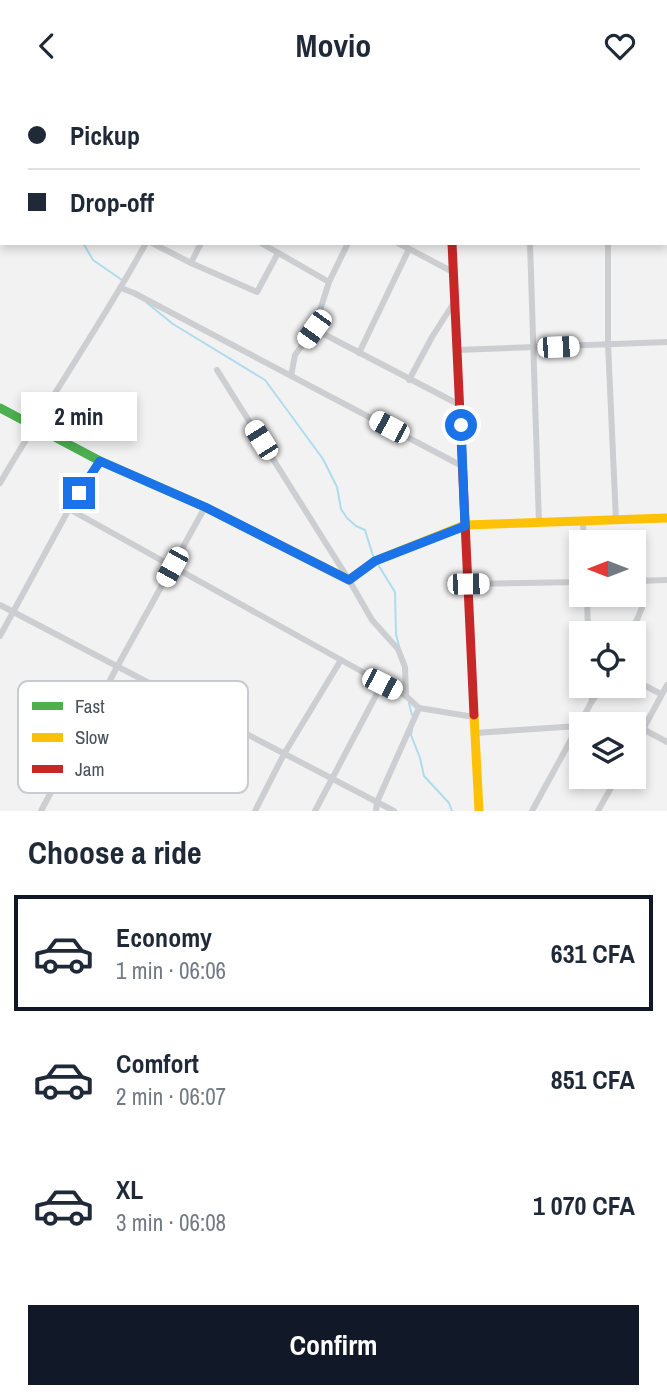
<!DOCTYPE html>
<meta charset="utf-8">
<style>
:root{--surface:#fff;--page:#f2f2f3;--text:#1f2937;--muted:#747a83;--line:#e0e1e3;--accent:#111827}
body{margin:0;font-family:"Archivo Narrow",sans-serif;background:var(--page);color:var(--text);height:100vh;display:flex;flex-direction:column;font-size:26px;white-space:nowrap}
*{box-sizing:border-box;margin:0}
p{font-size:23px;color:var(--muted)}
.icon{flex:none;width:38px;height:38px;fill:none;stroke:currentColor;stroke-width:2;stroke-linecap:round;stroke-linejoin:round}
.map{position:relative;height:720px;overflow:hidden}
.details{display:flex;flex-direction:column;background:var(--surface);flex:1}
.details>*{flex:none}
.banner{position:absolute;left:0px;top:0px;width:668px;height:154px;box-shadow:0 4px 10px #0003;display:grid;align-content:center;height:154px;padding:0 28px;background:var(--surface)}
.needle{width:46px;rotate:270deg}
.tools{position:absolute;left:569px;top:439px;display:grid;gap:14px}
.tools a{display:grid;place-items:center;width:77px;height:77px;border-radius:0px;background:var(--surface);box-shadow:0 4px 10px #0003;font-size:35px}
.end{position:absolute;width:32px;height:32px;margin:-16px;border:9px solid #1a73e8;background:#fff;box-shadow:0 0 0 4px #fff}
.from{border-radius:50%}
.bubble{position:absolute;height:49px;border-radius:0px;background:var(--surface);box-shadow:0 4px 10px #0003;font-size:23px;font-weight:700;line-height:49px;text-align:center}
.car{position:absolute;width:21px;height:42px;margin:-21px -10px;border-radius:9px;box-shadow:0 0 5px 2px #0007;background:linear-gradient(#fff 24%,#345 0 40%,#fff 0 76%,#345 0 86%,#fff 0)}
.banner b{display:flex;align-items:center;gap:24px;height:66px;font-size:26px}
.banner b+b{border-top:2px solid var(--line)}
.banner i{width:18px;height:18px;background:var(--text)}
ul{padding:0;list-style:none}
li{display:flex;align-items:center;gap:21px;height:116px;margin:0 14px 10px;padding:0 14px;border:4px solid transparent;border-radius:0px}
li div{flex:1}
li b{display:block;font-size:26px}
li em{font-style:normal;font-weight:700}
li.selected{border-color:var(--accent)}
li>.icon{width:63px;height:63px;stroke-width:1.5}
h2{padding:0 28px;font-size:32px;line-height:84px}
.button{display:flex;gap:14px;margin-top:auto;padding:14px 28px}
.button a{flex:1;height:80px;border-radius:0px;background:var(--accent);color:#fff;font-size:28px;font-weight:700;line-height:80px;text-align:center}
header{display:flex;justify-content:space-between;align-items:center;height:91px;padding:0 28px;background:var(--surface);font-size:32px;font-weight:700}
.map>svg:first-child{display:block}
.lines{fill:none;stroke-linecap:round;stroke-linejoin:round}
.stream{stroke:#aedced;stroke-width:2}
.street{stroke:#ccced1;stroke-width:6}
.fast{stroke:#4caf50;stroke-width:9}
.slow{stroke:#ffc107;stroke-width:9}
.jam{stroke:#c62828;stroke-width:9}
.route{stroke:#1a73e8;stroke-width:9}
.key{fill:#fff;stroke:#c8cbcf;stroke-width:2}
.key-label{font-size:19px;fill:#49535f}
</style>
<header><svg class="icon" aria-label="back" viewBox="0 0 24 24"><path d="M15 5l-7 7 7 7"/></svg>Movio<svg class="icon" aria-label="heart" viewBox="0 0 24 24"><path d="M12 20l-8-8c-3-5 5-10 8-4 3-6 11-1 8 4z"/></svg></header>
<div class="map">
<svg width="667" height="720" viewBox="0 0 667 720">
<rect width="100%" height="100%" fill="#f3f2f2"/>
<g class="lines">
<g class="stream">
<polyline points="9,0 10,2"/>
<polyline points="664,0 664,2"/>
<polyline points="667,10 667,11"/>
<polyline points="83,152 93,169 122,189"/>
<polyline points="147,212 173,233 265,289 323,368 337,396 341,418 347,427 356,435 365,439 374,468"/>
<polyline points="377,472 395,501 396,543 399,555"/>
<polyline points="409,612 412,624"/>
<polyline points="412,639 411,644 420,667 424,685 449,712 452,720"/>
</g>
<g class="street">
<polyline points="122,0 125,2"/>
<polyline points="285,0 288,2"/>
<polyline points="449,0 449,2"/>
<polyline points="524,0 524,2"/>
<polyline points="25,2 26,0"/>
<polyline points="112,2 113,0"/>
<polyline points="209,2 210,0"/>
<polyline points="308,2 309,0"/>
<polyline points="393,2 394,0"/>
<polyline points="0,47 2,43"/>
<polyline points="152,152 191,172 257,201 278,162"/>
<polyline points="261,152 329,191"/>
<polyline points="398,152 453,181"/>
<polyline points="530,152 539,433"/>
<polyline points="608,152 608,253 616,429"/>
<polyline points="191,172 201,152"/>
<polyline points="121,197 134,202 462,375"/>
<polyline points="314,238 460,314"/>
<polyline points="457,259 667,251"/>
<polyline points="359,262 409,158"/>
<polyline points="217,279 349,489 372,529 398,558 405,576 406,605"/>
<polyline points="291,285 295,264 314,238 329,191 348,152"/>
<polyline points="409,289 432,246 455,210"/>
<path d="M0,392C47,311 101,234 146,152"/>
<polyline points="69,418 406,605 419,617 474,626"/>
<polyline points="583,431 584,452"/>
<polyline points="634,490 667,489"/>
<polyline points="468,493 581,491"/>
<polyline points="587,504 588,542"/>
<polyline points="0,514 394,720"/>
<polyline points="631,542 642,517 639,490"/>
<polyline points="0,545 69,418 100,370"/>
<polyline points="634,589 661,603"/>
<polyline points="591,595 592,610"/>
<polyline points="643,638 667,651"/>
<polyline points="475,642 578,635"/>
<polyline points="634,655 667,594"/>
<polyline points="41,720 117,576 205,416"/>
<polyline points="255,720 284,663 341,569"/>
<polyline points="315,720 382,593"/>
<polyline points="376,720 377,711 419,617"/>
<polyline points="532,720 592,610 604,595"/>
<polyline points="598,720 617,686"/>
</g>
<polyline class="fast" points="0,317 100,370 205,416 276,452"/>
<g class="slow">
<polyline points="276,452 349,489 375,470 465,434 667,427"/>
<polyline points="474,624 479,720"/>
</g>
<polyline class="jam" points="452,152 474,624"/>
</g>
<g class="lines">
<polyline class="route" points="79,402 100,370 205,416 349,489 375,470 465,435 461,334"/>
</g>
<rect x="18" y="590" width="230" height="112" rx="10" class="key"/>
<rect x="32" y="611" width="31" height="8" fill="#4caf50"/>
<rect x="32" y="642" width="31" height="9" fill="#ffc107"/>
<rect x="32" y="674" width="31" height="8" fill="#c62828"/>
<g class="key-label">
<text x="75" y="622">Fast</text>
<text x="75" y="653">Slow</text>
<text x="75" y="685">Jam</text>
</g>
</svg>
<div class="tools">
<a><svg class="needle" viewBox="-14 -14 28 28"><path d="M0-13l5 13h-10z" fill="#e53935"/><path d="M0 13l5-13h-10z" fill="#747a83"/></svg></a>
<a><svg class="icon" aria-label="locate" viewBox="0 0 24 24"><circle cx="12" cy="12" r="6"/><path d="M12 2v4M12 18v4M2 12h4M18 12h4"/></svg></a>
<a><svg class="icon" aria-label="layers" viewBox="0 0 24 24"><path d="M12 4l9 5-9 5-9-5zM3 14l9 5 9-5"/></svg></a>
</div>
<i class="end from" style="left:461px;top:334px"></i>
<i class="end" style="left:79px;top:402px"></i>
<div class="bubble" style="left:21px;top:301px;width:116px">2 min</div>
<i class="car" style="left:314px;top:238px;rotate:216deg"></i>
<i class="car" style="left:558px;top:256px;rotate:88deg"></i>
<i class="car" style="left:389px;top:336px;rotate:298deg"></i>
<i class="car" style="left:261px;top:349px;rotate:328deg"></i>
<i class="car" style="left:172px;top:476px;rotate:209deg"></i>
<i class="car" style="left:468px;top:493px;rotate:89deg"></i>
<i class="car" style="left:382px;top:593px;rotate:117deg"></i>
<div class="banner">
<b><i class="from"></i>Pickup</b>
<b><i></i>Drop-off</b>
</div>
</div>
<section class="details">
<h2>Choose a ride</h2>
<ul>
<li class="selected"><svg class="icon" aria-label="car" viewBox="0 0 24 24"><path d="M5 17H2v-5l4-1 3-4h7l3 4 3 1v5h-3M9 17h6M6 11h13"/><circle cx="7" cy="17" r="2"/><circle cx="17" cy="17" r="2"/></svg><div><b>Economy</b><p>1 min · 06:06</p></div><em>631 CFA</em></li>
<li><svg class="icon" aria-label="car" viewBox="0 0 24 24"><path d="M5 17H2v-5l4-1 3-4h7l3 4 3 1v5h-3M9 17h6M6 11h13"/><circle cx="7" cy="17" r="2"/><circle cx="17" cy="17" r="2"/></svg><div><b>Comfort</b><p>2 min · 06:07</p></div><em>851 CFA</em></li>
<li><svg class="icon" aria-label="car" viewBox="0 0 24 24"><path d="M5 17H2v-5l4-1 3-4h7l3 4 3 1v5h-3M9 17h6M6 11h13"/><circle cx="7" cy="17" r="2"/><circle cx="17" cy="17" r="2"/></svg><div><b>XL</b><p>3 min · 06:08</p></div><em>1 070 CFA</em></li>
</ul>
<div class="button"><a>Confirm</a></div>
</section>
